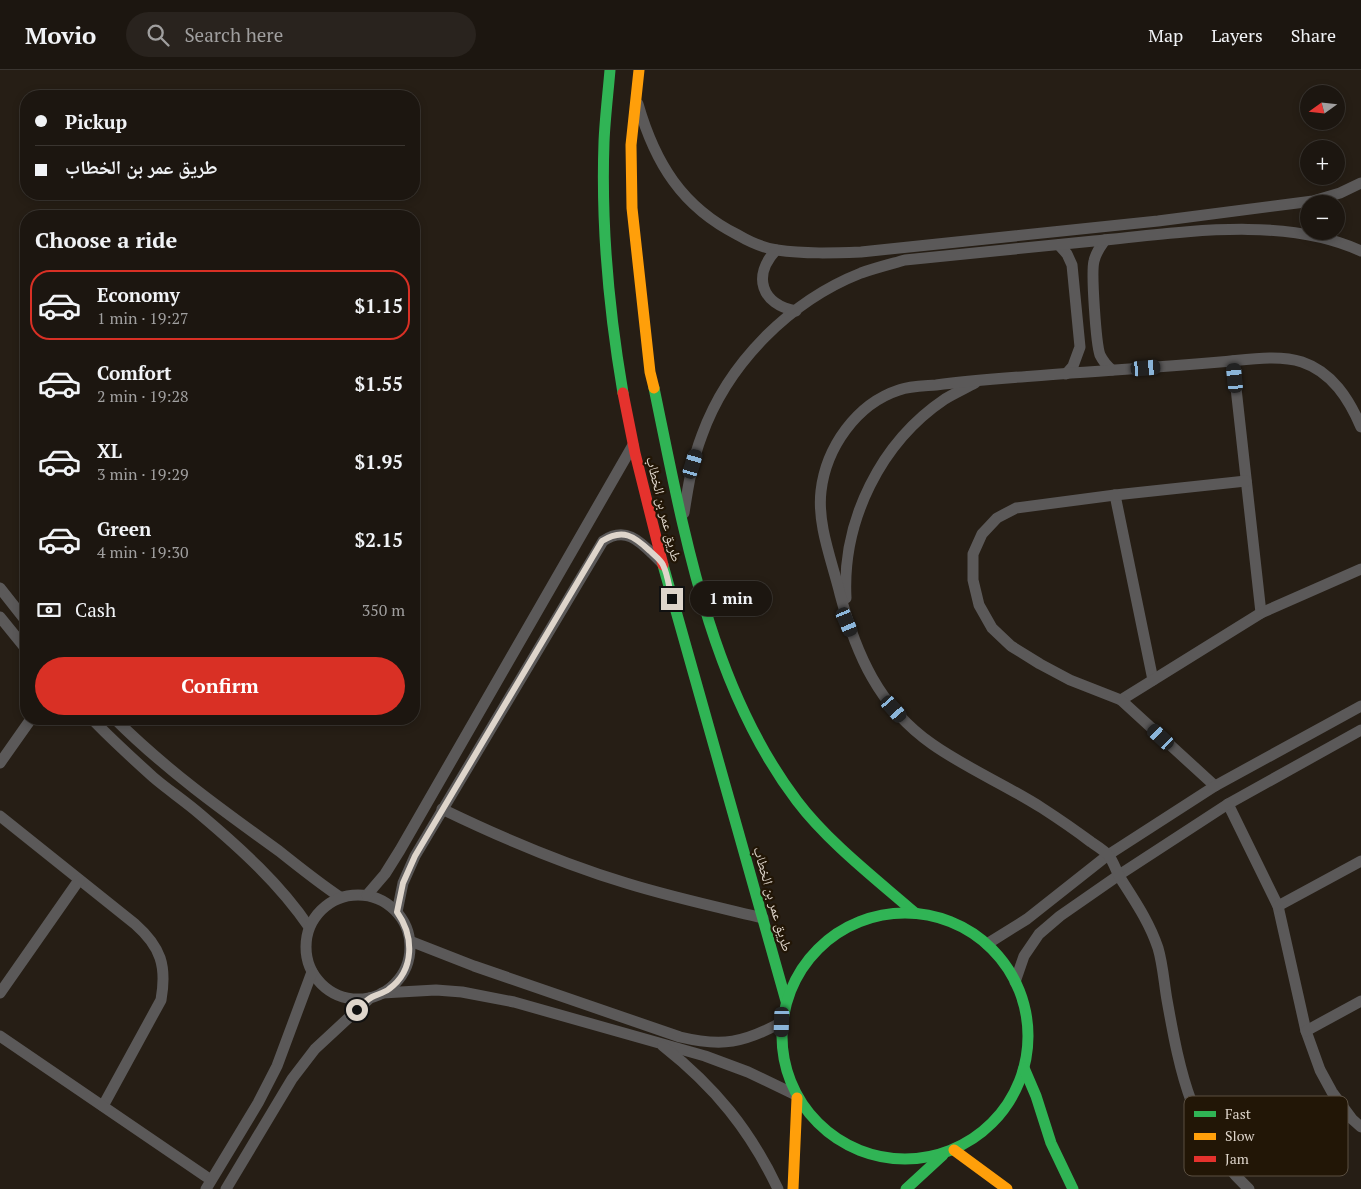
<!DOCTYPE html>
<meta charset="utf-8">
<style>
:root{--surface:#1c1610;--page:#29231e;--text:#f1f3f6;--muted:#a09f9f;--line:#3a3530;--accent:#d93025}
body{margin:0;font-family:"PT Serif","Noto Naskh Arabic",serif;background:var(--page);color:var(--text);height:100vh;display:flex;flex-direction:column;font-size:19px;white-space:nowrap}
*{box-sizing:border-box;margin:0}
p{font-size:16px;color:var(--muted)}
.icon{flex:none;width:28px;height:28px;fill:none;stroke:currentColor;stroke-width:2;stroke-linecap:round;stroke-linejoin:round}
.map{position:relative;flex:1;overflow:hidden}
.side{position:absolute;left:20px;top:140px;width:400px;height:515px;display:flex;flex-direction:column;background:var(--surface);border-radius:20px;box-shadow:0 2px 8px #0003,0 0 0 1px var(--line)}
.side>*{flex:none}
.guide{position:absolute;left:20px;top:20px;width:400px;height:110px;border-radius:20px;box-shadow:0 2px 8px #0003,0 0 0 1px var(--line);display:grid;align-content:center;height:110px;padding:0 15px;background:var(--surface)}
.needle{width:32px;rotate:255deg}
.buttons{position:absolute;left:1300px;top:15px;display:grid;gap:10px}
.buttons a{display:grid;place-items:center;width:45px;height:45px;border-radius:50%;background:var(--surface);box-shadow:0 2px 8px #0003,0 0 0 1px var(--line);font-size:25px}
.end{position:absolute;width:22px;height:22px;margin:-11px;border:6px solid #ded5cb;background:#111;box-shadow:0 0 0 2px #111}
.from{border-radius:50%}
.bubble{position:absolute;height:35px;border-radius:18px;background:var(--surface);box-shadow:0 2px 8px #0003,0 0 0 1px var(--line);font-size:16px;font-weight:600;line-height:35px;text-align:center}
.car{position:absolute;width:15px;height:30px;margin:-15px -8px;border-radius:6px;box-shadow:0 0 4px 1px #0007;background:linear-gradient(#222 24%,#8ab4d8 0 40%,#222 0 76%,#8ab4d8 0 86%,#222 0)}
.guide b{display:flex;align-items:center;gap:18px;height:48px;font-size:19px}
.guide b+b{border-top:1px solid var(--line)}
.guide i{width:12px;height:12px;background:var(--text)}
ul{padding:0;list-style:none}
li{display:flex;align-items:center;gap:15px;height:70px;margin:0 10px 8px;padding:0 5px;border:2px solid transparent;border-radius:20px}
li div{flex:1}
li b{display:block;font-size:19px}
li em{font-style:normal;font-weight:600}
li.current{border-color:var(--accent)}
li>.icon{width:45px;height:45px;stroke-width:1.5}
h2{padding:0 15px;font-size:22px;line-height:60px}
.pay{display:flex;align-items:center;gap:12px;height:55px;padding:0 15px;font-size:19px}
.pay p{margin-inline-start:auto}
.primary-button{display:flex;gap:10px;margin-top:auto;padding:10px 15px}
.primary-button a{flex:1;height:58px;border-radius:30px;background:var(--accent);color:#fff;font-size:20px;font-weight:600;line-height:58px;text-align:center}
header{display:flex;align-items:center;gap:30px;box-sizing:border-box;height:70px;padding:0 25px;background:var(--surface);border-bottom:1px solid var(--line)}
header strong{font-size:24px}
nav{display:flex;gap:28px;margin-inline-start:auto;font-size:18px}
.search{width:350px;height:45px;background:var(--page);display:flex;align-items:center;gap:12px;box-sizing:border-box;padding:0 18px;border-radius:28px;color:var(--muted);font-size:19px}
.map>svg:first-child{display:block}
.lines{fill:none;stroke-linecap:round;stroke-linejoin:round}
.street{stroke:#5b5959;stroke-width:11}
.fast{stroke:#30b455;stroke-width:11}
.slow{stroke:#ff9f0a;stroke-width:11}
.jam{stroke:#e5322d;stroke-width:11}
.route{stroke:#ded5cb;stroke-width:6}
.labels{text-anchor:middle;stroke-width:4.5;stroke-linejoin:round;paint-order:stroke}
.street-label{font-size:14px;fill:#ded5cb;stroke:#221606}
.key{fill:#221606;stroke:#5a4f41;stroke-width:1}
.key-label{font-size:14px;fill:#ded5cb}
</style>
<header>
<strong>Movio</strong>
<div class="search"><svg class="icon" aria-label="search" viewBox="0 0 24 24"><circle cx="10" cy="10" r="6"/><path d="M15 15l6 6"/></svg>Search here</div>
<nav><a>Map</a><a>Layers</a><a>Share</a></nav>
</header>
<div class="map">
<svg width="1361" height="1119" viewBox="0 0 1361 1119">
<rect width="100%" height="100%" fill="#261e15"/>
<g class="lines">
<g class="street">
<path d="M638,34C655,93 682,137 738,165C750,172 764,178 777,180C805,184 833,183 861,182L1158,151L1313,131L1340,123L1361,113"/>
<path d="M1105,170C1100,177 1096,182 1094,191C1091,202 1096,274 1100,285C1103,291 1107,296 1112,300"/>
<polyline points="1059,175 1067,184 1072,195 1080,277 1073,296 1066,304"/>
<path d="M776,180C752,206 761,234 796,241"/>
<polyline points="1233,291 1261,543"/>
<polyline points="1115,425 1153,610"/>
<path d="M684,443C688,417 692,391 702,365C728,293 790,231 861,203C875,198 891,194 905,190C968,184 1031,177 1094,171C1178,163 1283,145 1361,181"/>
<polyline points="0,518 26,551"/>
<path d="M846,528C842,450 881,372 945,329C955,323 966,318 975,313"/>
<polyline points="0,547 26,579"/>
<polyline points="1121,630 1261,543 1361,499"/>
<path d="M92,649C111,669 132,688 153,707C168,720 185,731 201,745C240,778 280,814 309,857"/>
<path d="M115,649C165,699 222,740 279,781C299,797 319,813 340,827"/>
<polyline points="0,693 31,649"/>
<polyline points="1215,716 1121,630 1070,610 1040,594 1011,576 992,558 979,535 973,510 973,484 982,464 997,448 1016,438 1115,425 1246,411"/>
<polyline points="1228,734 1278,836 1306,961 1320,1000 1332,1022 1352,1049 1361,1057"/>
<path d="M442,739C502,768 563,794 626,813C671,827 717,837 763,848"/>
<path d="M0,746L135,854C161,877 167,896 161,930L103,1036"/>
<circle cx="358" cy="877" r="52"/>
<polyline points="367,825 385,804 400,780 633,375"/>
<polyline points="1278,836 1361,791"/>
<path d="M397,842L403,813L415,786L603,471C628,454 643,475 661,492"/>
<path d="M410,871L474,896L680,967C722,977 744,973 782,952"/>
<polyline points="987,874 1027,849 1108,785 1215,716 1361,636"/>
<polyline points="1015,912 1024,886 1039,864 1060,846 1119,805 1228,734 1361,660"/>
<polyline points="0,923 79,810"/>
<polyline points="382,923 436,920 462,922 514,932 705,986 748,1002 796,1025"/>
<polyline points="1306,961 1361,931"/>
<polyline points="0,966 211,1110"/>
<path d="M663,976C715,1017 750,1060 778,1119"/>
<polyline points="206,1119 258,1033 277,996 312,902"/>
<polyline points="226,1119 292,1009 315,979 370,928"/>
<path d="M1249,1119C1192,1066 1180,1003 1167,930C1164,913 1163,895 1158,878C1149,851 1134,830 1119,806C1116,800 1113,791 1109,786C1105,781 1097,776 1091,772C1075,760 1059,749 1042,738C1006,715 966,698 932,674C879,637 856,584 840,524C832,491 817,455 821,421C826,378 856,334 899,320C910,316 924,316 936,315C981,309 1025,307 1071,303C1120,300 1170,296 1220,292C1245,290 1278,284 1302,292C1332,302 1349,329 1361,357"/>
</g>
<g class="fast">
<path d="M610,0C608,24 605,48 604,72C601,156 609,241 623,323"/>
<path d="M654,318C683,457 709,615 797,731C828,772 876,809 915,843"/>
<polyline points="663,495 786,931"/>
<circle cx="905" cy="966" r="123"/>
<polyline points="1024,998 1036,1026 1051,1073 1073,1119"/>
<polyline points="906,1119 943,1085"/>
</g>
<g class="slow">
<polyline points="639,0 631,75 632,138 650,302 654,318"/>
<polyline points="954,1080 1007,1119"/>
<polyline points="793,1119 797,1028"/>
</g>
<polyline class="jam" points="623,323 635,383 663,495"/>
</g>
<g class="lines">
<path class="route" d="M357,940C361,936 366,930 372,927C378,924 384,923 389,919C415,900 414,866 397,842L403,813L415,786L602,471C623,458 634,466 650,481C654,485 661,490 663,495C668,505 669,518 672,529"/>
</g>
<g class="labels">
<g class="street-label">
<text transform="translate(664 439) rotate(76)" y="5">طريق عمر بن الخطاب</text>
<text transform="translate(773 829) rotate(74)" y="5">طريق عمر بن الخطاب</text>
</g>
</g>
<rect x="1184" y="1026" width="164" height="80" rx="8" class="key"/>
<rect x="1194" y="1041" width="22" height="6" fill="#30b455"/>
<rect x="1194" y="1063" width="22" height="7" fill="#ff9f0a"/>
<rect x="1194" y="1086" width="22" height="6" fill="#e5322d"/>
<g class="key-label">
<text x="1225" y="1049">Fast</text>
<text x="1225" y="1071">Slow</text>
<text x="1225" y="1094">Jam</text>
</g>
</svg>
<div class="buttons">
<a><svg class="needle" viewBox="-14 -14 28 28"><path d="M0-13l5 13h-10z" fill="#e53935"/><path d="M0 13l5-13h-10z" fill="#a09f9f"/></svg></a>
<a>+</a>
<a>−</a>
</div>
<i class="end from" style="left:357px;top:940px"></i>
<i class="end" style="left:672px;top:529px"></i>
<div class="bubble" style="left:690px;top:511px;width:82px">1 min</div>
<i class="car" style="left:1146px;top:298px;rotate:85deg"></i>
<i class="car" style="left:1235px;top:308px;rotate:354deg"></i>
<i class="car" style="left:693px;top:394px;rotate:17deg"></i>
<i class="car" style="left:847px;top:552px;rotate:157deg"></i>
<i class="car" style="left:894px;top:639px;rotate:139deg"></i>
<i class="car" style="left:1161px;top:667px;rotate:313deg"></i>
<i class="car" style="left:782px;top:952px;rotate:182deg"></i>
<div class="guide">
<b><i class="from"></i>Pickup</b>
<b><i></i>طريق عمر بن الخطاب</b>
</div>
<section class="side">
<h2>Choose a ride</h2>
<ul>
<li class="current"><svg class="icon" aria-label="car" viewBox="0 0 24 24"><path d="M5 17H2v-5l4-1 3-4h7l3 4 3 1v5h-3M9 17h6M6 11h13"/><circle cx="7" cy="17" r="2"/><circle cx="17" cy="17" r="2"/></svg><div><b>Economy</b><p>1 min · 19:27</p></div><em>$1.15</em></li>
<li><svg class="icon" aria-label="car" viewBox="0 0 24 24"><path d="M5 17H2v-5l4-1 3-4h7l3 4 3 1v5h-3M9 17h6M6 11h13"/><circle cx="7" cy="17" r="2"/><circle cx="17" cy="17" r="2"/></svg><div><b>Comfort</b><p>2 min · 19:28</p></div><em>$1.55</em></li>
<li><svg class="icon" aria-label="car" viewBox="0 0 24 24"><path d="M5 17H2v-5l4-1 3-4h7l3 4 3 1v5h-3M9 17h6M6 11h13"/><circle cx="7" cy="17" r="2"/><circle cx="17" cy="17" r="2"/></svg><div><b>XL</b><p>3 min · 19:29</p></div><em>$1.95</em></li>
<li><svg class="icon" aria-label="car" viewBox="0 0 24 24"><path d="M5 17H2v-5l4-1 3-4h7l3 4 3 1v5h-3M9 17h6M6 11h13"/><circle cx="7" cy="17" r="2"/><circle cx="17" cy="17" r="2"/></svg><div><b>Green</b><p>4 min · 19:30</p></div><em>$2.15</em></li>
</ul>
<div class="pay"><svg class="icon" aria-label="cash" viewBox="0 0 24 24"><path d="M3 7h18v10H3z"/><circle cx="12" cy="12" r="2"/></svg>Cash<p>350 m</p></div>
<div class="primary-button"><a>Confirm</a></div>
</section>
</div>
